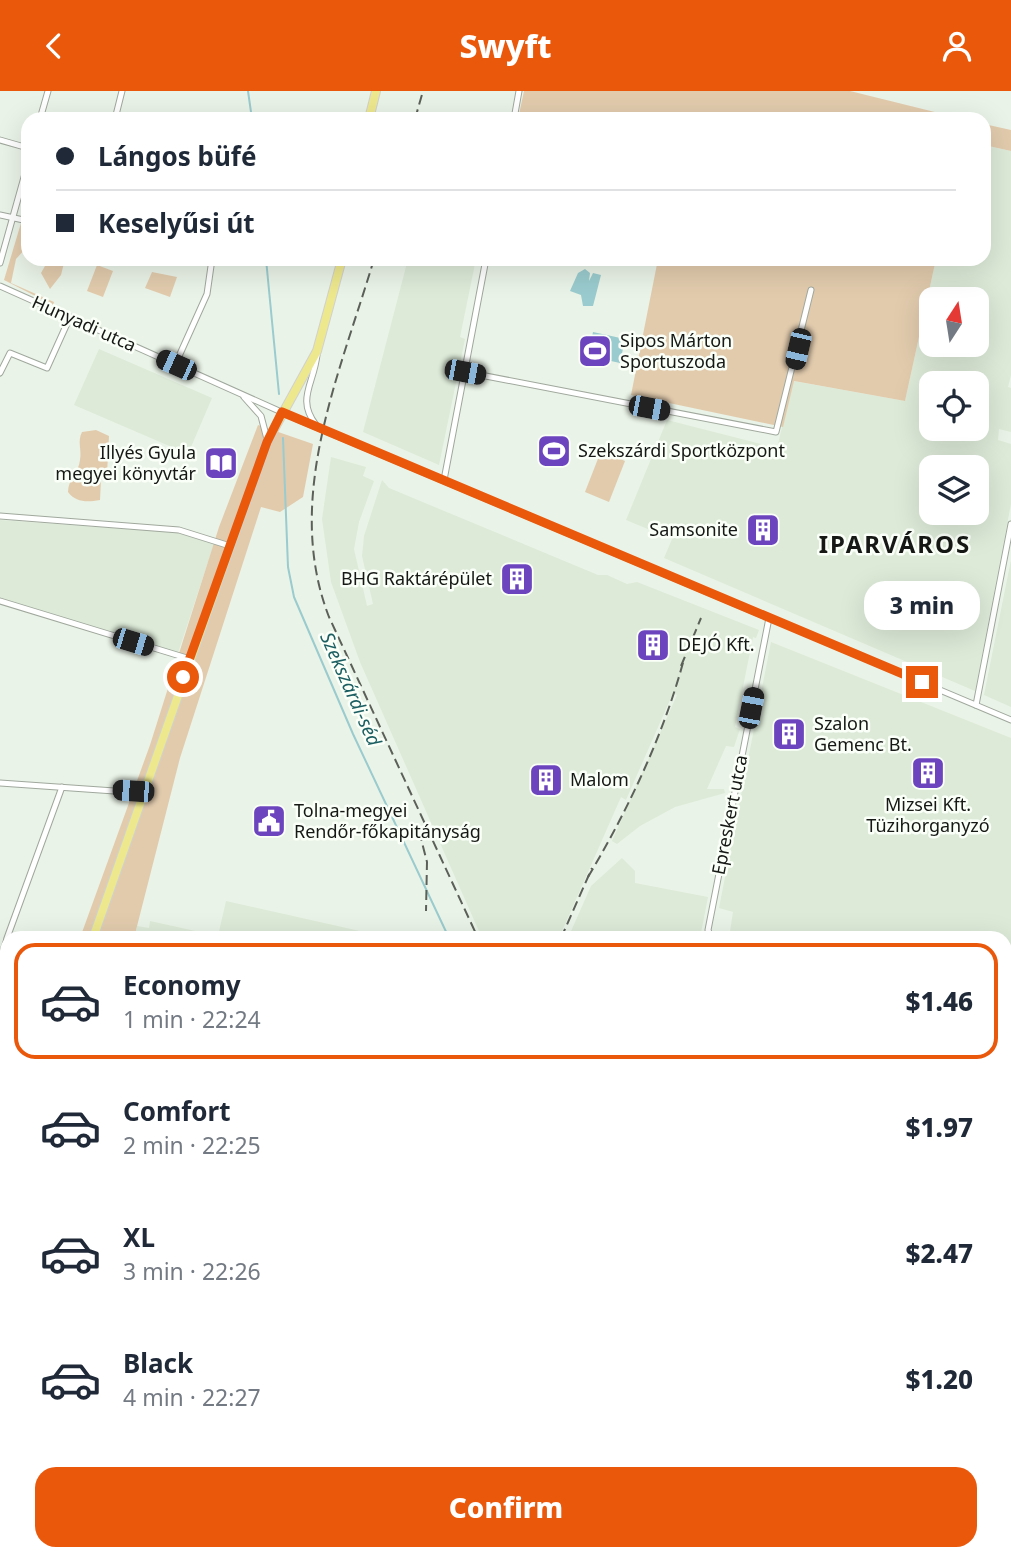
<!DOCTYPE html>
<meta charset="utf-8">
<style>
:root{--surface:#fff;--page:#f6f6f7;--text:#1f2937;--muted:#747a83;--line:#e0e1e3;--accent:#ea580c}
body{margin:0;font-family:"Noto Sans",sans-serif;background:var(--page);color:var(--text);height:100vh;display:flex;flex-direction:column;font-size:26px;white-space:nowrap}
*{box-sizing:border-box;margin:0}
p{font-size:23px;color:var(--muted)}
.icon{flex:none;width:38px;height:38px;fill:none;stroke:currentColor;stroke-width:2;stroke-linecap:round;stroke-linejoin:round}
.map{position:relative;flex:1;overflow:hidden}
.panel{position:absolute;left:0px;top:840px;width:1012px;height:630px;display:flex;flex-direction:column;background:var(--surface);border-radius:21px 21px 0 0;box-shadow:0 7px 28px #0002}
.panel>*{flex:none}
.hud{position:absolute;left:21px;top:21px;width:970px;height:154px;border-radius:21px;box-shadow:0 7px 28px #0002;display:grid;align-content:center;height:154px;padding:0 35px;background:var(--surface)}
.needle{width:46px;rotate:12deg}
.fabs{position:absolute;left:919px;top:196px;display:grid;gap:14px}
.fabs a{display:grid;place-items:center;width:70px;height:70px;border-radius:14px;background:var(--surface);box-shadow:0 7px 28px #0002;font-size:35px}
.end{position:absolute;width:32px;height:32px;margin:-16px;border:9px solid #ea580c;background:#fff;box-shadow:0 0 0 4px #fff}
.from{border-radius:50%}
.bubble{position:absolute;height:49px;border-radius:21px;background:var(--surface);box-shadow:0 7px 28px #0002;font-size:23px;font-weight:800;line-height:49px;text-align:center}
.car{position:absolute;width:21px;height:42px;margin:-21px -10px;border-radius:9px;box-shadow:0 0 5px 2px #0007;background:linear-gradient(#222 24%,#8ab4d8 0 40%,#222 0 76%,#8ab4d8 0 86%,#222 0)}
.hud b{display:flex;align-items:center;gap:24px;height:66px;font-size:26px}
.hud b+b{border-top:2px solid var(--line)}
.hud i{width:18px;height:18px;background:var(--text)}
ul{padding:12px 0 0;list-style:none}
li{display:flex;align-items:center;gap:21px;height:116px;margin:0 14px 10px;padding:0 21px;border:4px solid transparent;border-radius:21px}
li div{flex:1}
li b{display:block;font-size:26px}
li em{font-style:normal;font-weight:800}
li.on{border-color:var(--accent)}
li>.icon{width:63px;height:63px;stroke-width:1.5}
.action{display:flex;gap:14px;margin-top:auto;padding:14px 35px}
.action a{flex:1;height:80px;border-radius:21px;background:var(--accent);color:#fff;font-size:28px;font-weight:800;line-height:80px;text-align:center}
header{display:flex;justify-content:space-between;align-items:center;height:91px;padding:0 35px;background:var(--accent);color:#fff;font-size:32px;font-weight:800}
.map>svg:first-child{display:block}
.built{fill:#ddead8;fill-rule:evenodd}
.green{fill:#e2cbad}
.water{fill:#9acbce}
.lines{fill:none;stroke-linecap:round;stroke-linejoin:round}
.stream{stroke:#9acbce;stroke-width:2}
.street-casing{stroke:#a0a89d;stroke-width:7}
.primary-casing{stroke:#d0d1d0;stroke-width:10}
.street{stroke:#fff;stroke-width:5}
.primary{stroke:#ede88e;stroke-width:8}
.rail{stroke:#5b6059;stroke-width:2;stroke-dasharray:10 5;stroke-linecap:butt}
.route{stroke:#ea580c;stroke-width:9}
.labels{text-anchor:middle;stroke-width:5;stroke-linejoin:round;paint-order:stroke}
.street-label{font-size:18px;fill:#151814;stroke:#fafff8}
.poi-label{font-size:18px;fill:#151814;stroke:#fafff8;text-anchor:start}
.water-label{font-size:19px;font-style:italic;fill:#1b5e61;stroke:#fafff8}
.district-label{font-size:24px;font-weight:bold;letter-spacing:2px;fill:#151814;stroke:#fafff8}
</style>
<header><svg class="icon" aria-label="back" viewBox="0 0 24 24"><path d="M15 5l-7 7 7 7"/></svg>Swyft<svg class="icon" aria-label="person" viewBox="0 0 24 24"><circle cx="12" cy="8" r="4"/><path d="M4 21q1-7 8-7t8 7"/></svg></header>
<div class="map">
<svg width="1011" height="1470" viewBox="0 0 1011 1470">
<rect width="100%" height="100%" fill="#eaf3e7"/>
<g class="built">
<path d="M984,54L1011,60V284L1008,296L1011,297V341L999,338L998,349L1011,353V413L975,600L664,467L672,448L626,429L667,329L777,357L793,290L905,310L936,168H984ZM931,208H976V254H931ZM931,292H976V338H931ZM931,376H976V422H931Z"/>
<polygon points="408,168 476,168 460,246 465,248 439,374 363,341"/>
<polygon points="99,258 212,307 188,363 74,314"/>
<polygon points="331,366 366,376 363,385 374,390 359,431 354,458 367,515 373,513 362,465 364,445 382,389 389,397 598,484 607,484 627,493 637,491 759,539 756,547 753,546 735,636 740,638 734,656 726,655 707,698 724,698 725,702 675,716 640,735 617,753 612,750 677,604 673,602 626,709 621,706 559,847 482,847 360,571 331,491 322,428"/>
<polygon points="0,429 182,442 214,453 178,562 0,507"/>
<polygon points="1011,469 1011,616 984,604"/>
<polygon points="771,551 1011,647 1011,1241 1005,1275 1004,847 729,847 733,821 719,817"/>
<polygon points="622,767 635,780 635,792 708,806 700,847 568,847 591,795"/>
<polygon points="226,810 391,847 134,847 137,835 149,837 150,830 218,845"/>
<polygon points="7,1115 7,1463 270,1463 269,1470 0,1470 0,1123"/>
<polygon points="351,1463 496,1463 481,1467 385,1470"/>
</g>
<g class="green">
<polygon points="524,0 850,0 963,28 518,28"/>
<polygon points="984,33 1011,39 1011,60 984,54"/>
<polygon points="21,132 26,157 16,168 11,192 54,211 53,214 4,189"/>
<polygon points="49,168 65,168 61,184 50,198 41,182"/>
<polygon points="658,168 936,168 905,310 794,290 783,336 631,304"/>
<polygon points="97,174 113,180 103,206 87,200"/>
<polygon points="152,181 177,186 170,206 145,197"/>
<polygon points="258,334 313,353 303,406 280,421 261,416 180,667 134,847 80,847 150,654 219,436"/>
<path d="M96,339L109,345L107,383L101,389L100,409C88,411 76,412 68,401C68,388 79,381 80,369C82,358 77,351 82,341Z"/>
<polygon points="601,360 625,370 609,411 585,401"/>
<polygon points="7,1051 7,1116 0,1123 0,1071"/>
</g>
<g class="water">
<polygon points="585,178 590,182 589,190 593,182 601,184 593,215 583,215 581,204 570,200 578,182"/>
<polygon points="593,241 625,248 620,272 588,265"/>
</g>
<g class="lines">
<g class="stream">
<polyline points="248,0 252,28"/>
<polyline points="266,168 279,303"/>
<polyline points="283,347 288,476 294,506 353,643 449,847"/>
<polyline points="585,1463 586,1470"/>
<polyline points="284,1470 285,1463"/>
</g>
<g class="street-casing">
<g id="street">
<polyline points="40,28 48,0"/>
<polyline points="115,28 122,0"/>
<polyline points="514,28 519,0"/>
<polyline points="0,49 28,57"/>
<polyline points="0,124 28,130"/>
<polyline points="0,172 28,72"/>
<polyline points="0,195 297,328 1011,629"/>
<polyline points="175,274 207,203 212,168"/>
<polyline points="465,281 776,341 811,199"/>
<polyline points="0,282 10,262 47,277 70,226"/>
<polyline points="244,306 261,325 267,348"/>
<path d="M316,334C296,308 314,293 317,264"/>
<polyline points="444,389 486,168"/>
<polyline points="0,425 179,439 230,455"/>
<polyline points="0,510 190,568"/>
<polyline points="976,614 1011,433"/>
<polyline points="0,692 143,702"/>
<polyline points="7,847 62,696"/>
<polyline points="711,847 708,839 769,527"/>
<polyline points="0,868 7,848"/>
<polyline points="0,894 7,897"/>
<polyline points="0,986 7,989"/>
<polyline points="313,1463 317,1470"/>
</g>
</g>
<g class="primary-casing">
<g id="primary">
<polyline points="369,28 376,0"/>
<polyline points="93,847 267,351 317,260 342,168"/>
<polyline points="0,1100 7,1089"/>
</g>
</g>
<use href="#street" class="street"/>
<use href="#primary" class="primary"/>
<g class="rail">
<polyline points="415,28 423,0"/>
<path d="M374,168C340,283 283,407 329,526L478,847"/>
<polyline points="681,575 701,527"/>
<polyline points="419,740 427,771 426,820"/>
<path d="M588,786C628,719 664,643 684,568"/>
<polyline points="561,847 592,777"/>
<polyline points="1004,1315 1011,1317"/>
<polyline points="764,1463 768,1470"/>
</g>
</g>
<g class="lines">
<polyline class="route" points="183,586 267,351 282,321 922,591"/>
</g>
<defs>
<g id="stadium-square" transform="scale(1.75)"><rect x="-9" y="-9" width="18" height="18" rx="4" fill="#6c45be" stroke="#fafff8"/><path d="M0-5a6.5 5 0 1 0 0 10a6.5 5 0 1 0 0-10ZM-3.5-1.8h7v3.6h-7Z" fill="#fff"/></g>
<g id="library-square" transform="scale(1.75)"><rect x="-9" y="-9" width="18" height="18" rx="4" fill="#6c45be" stroke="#fafff8"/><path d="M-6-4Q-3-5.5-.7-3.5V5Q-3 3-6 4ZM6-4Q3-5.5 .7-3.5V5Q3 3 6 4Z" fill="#fff"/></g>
<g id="building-square" transform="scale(1.75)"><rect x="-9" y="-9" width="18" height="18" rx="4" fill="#6c45be" stroke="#fafff8"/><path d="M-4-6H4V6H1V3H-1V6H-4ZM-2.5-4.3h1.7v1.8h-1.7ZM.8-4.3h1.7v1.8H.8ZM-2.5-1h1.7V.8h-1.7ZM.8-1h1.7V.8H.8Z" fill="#fff"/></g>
<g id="civic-square" transform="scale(1.75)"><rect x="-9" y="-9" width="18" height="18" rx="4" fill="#6c45be" stroke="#fafff8"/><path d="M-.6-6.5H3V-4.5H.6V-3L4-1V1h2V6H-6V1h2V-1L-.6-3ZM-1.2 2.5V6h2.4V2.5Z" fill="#fff"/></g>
</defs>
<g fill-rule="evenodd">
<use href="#stadium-square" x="595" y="260"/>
<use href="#stadium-square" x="554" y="360"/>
<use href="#library-square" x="221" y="372"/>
<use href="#building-square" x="763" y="439"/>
<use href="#building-square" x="517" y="488"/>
<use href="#building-square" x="653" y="554"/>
<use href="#building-square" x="789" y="643"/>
<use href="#building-square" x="928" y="682"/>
<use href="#building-square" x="546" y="689"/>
<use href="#civic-square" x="269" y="730"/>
</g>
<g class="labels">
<g class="street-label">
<text transform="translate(84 233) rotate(24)" y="6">Hunyadi utca</text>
<text transform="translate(730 724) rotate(-79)" y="6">Epreskert utca</text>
</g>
<g class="poi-label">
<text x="620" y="256">Sipos Márton<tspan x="620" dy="21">Sportuszoda</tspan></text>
<text x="578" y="366">Szekszárdi Sportközpont</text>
<text x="196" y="368" text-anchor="end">Illyés Gyula<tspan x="196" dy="21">megyei könyvtár</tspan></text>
<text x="738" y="445" text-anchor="end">Samsonite</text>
<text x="492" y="494" text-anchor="end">BHG Raktárépület</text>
<text x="678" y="560">DEJÓ Kft.</text>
<text x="814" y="639">Szalon<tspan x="814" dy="21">Gemenc Bt.</tspan></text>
<text x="570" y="695">Malom</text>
<text x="928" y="720" text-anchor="middle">Mizsei Kft.<tspan x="928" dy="21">Tüzihorganyzó</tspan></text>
<text x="294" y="726">Tolna-megyei<tspan x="294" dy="21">Rendőr-főkapitányság</tspan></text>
</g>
<g class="water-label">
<text transform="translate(351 598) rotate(66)" y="7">Szekszárdi-séd</text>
</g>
<g class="district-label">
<text x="895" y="462">IPARVÁROS</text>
</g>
</g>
</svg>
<div class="fabs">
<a><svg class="needle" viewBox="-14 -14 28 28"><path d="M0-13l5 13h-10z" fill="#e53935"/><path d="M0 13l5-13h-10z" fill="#747a83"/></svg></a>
<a><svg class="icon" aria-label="locate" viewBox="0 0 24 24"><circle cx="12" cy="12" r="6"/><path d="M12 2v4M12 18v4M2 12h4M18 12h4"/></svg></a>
<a><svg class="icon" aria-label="layers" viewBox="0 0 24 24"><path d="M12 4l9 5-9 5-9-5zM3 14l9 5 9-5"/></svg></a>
</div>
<i class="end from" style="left:183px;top:586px"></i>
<i class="end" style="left:922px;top:591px"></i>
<div class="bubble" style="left:864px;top:490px;width:116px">3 min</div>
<i class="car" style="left:798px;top:258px;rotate:193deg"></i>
<i class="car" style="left:176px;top:274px;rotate:294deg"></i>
<i class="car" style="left:465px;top:281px;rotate:101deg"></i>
<i class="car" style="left:649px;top:317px;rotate:101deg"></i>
<i class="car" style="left:133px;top:551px;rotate:107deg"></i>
<i class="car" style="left:751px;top:617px;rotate:11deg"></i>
<i class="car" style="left:133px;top:700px;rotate:274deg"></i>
<div class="hud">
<b><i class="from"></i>Lángos büfé</b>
<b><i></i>Keselyűsi út</b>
</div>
<section class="panel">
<ul>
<li class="on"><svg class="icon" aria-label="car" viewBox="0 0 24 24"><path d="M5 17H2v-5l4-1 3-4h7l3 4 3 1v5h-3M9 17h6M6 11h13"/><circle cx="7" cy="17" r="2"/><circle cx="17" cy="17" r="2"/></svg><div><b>Economy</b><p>1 min · 22:24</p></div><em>$1.46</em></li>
<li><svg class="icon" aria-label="car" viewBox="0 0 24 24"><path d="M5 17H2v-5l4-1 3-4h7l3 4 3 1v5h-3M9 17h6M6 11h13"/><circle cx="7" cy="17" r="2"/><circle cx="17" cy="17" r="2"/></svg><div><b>Comfort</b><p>2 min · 22:25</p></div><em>$1.97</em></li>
<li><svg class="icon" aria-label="car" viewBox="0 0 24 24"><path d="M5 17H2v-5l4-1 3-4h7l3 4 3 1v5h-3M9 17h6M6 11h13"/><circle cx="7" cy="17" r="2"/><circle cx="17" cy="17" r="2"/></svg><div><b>XL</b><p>3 min · 22:26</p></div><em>$2.47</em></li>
<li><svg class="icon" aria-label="car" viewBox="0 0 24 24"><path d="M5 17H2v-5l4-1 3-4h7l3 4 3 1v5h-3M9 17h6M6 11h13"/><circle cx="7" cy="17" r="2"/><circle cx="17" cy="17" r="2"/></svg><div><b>Black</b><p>4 min · 22:27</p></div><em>$1.20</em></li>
</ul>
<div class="action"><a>Confirm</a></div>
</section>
</div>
